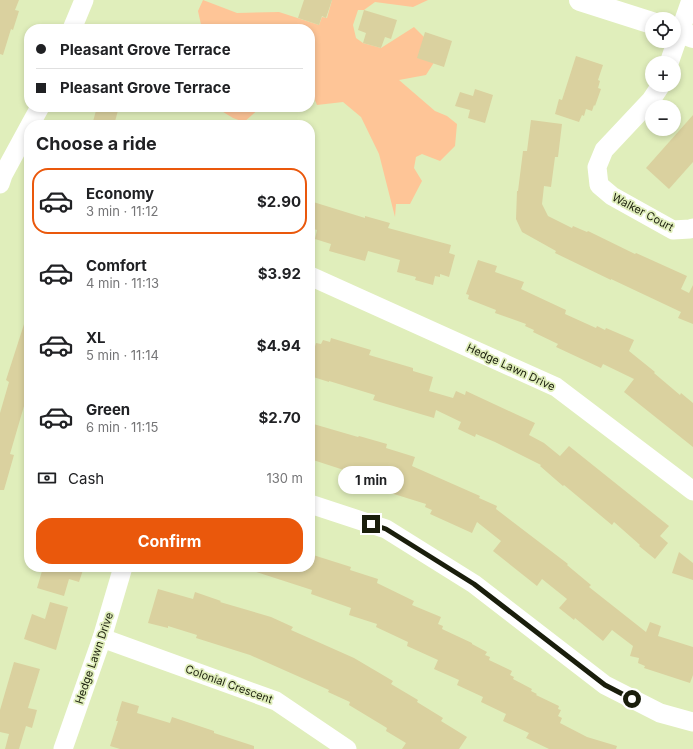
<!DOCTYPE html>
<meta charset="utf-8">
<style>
:root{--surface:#fff;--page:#f6f6f6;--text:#202124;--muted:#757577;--line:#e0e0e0;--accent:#ea580c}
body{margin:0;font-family:Inter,sans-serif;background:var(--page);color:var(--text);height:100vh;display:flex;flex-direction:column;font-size:15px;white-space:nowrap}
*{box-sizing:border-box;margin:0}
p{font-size:13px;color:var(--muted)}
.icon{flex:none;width:22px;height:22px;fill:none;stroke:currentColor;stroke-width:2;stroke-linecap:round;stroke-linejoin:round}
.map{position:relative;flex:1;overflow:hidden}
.drawer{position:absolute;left:24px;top:120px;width:291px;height:452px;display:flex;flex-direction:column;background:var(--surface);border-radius:16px;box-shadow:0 2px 6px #0003}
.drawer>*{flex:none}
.top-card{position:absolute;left:24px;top:24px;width:291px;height:88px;border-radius:16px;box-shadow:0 2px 6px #0003;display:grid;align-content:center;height:88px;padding:0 12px;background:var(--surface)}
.buttons{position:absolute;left:645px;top:12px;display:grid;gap:8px}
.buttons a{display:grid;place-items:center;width:36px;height:36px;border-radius:50%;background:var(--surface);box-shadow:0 2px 6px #0003;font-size:20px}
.end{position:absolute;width:18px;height:18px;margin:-9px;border:5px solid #1a1e0c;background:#fff;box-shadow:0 0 0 2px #fff}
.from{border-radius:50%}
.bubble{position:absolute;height:28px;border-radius:14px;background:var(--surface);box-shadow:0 2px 6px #0003;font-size:13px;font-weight:700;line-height:28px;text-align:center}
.top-card b{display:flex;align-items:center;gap:14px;height:38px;font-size:15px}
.top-card b+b{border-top:1px solid var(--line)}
.top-card i{width:10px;height:10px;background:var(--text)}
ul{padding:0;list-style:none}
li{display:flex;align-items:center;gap:12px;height:66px;margin:0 8px 6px;padding:0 4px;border:2px solid transparent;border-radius:16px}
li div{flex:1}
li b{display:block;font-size:15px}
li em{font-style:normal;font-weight:700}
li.active{border-color:var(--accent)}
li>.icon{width:36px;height:36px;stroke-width:1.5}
h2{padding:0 12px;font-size:18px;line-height:48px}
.pay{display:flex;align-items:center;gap:10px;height:44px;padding:0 12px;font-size:15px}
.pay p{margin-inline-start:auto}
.primary-button{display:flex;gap:8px;margin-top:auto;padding:8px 12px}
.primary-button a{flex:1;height:46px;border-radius:16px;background:var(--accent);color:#fff;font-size:16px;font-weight:700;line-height:46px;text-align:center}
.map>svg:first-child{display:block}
.green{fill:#fec597}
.building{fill:#dad19f}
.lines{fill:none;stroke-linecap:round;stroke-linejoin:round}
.street{stroke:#fff;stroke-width:19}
.secondary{stroke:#fff;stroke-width:22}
.route{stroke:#1a1e0c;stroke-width:5}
.labels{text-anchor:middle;stroke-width:3.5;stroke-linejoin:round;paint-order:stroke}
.street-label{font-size:11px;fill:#1a1e0c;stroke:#e0eebb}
</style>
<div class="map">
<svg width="693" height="749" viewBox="0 0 693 749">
<rect width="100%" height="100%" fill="#e0eebb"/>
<g class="green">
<polygon points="203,0 237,13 279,12 319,25 322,17 327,18 332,0 428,0 413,7 375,2 364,10 358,10 353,25 356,38 363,43 381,48 414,27 440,53 426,75 399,80 435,111 447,116 457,124 455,146 440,161 422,154 416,157 414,168 422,181 410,204 396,204 395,217 379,154 361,117 343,102 317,105 312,93 310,29 202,29 198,11"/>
<polygon points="215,107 261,107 244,122 233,118"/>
</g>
<g class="building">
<polygon points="0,0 19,0 15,10 19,11 13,30 11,29 3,55 0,54"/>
<polygon points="304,0 332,0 326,18 322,16 319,25 298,18"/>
<polygon points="364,10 397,20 391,39 385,37 381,48 363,43 366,33 358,30"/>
<polygon points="425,32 452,41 444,67 417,58"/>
<polygon points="576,56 603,65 598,80 600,81 598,88 601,89 595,106 594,105 592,111 586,109 584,116 582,115 579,122 555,114 559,99 562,100"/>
<polygon points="475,89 493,95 485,123 468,118 470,110 455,106 460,92 473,96"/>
<polygon points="97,107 119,107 114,125 92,125"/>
<polygon points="693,115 693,162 669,189 646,168"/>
<polygon points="531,120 562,124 558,157 555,157 551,187 544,186 542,204 548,216 572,228 573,226 587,232 588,231 635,254 636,253 687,276 681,289 689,293 693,285 693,324 678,318 681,312 611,279 611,280 555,253 556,251 522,232 516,219 517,191 518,191 523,151 527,151"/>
<polygon points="310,201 365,218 365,216 390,223 388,228 451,245 449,253 455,255 449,277 440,274 440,277 435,276 433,285 415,280 416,277 397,272 400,260 368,251 365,261 329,251 331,244 315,239 317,230 310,228"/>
<polygon points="478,260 497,266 495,272 524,282 521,289 566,310 565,314 596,328 597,326 605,330 606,328 634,340 629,351 655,372 654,373 680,395 681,393 693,403 693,447 624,392 634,379 603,364 601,368 556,347 558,344 533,332 534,330 525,326 526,324 495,313 496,310 468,299 469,295 466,294"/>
<polygon points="26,318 29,318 29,389 10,454 14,455 4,490 0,490 0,413 9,382 6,380"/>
<polygon points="331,338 371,350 369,355 413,368 413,371 433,377 429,391 453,398 456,391 465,395 466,391 535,423 529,435 544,443 560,456 569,446 669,526 660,536 668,543 655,559 639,546 640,545 614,522 612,525 564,485 563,486 540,466 541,465 495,442 476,434 475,437 458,429 461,422 436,410 434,418 373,400 375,395 329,381 329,382 310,376 310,364 316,343 321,344 323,340 330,342"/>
<polygon points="310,423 358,437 359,436 387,444 386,448 415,457 412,466 480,496 479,498 497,506 496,509 568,564 567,565 591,585 589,587 646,632 650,622 661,626 658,636 693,647 693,675 690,683 644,668 645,666 638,663 639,658 630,656 633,646 612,630 603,641 575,618 574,620 559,608 567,599 542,579 537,586 493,551 501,541 477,522 472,533 430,514 432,510 425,507 426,504 381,490 382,486 349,475 350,472 310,459"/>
<polygon points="679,552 693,563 693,580 672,573"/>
<polygon points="310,554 351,567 350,570 378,579 377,583 414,601 412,605 441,617 438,624 443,626 442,629 472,643 472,644 487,652 485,655 490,657 489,660 512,671 510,675 514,677 513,679 532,689 531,691 537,694 536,695 559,706 558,709 561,710 558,716 562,718 560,723 587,737 617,746 616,749 549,749 526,738 529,733 503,721 506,714 481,702 483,697 457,685 459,680 434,669 438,660 407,646 408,642 376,627 377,624 349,615 351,608 311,594 312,590 250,570 250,567 310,567"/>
<polygon points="41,567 84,567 79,582 69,579 64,596 37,588 42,571 40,571"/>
<polygon points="158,589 193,599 195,592 221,601 220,602 271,617 293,627 291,630 354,658 393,681 391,684 418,700 417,702 443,718 441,721 467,737 459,749 402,749 406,743 386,731 387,728 349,705 350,702 328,692 329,690 250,655 196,638 197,635 168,626 168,628 148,623"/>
<polygon points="50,602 68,607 56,650 24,639 32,614 45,619"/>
<polygon points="14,662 40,669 28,708 37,710 32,728 26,726 19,749 5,749 9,734 0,732 0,710"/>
<polygon points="122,701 139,706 137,713 170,723 172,717 214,731 214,733 254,746 254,749 120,749 110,746 118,721 116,721"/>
</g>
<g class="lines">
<g class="street">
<polyline points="72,29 84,0"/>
<polyline points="669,63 691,0"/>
<polyline points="661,85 651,100 604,150 597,167 599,185 612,196 673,230 690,229 693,228"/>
<polyline points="30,125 40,107"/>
<polyline points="0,184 3,175 29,127"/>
<polyline points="310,276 556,387 693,491"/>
<polyline points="310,504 386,529 474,584 605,685 660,713 693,722"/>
<polyline points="102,638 276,701 347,749"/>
<polyline points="63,749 102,638 123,567"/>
</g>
<g class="secondary">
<polyline points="580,0 652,23"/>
<polyline points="674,30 693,37"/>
</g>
</g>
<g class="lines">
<polyline class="route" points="371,524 386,529 474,584 605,685 632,699"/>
</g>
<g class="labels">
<g class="street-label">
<text transform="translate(643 212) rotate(28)" y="4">Walker Court</text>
<text transform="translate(511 367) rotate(25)" y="4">Hedge Lawn Drive</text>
<text transform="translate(94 658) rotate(-71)" y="4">Hedge Lawn Drive</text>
<text transform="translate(229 684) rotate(20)" y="4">Colonial Crescent</text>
</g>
</g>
</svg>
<div class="buttons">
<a><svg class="icon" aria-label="locate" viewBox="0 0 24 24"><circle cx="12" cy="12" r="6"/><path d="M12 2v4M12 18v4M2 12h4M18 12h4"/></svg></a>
<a>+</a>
<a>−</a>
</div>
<i class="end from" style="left:632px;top:699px"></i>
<i class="end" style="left:371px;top:524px"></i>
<div class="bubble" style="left:338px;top:466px;width:66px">1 min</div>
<div class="top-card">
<b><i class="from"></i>Pleasant Grove Terrace</b>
<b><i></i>Pleasant Grove Terrace</b>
</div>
<section class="drawer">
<h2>Choose a ride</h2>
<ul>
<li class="active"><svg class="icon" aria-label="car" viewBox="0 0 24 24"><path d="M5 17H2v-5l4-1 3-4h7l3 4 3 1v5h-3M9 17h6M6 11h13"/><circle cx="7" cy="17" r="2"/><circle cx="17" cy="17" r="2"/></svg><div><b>Economy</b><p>3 min · 11:12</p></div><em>$2.90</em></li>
<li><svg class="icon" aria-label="car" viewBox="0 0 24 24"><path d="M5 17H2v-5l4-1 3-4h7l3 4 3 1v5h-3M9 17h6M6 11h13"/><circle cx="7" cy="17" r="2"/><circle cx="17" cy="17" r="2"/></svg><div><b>Comfort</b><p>4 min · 11:13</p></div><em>$3.92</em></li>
<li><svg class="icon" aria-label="car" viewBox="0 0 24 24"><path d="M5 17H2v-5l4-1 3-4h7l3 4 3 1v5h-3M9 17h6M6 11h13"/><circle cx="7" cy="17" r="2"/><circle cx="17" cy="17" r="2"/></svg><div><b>XL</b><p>5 min · 11:14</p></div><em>$4.94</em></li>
<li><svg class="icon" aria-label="car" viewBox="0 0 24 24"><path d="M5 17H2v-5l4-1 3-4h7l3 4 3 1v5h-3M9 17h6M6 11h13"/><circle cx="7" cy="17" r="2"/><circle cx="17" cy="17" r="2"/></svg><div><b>Green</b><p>6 min · 11:15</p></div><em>$2.70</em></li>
</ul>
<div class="pay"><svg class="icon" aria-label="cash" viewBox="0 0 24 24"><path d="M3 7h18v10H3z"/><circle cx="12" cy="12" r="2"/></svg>Cash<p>130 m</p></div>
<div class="primary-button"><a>Confirm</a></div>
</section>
</div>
